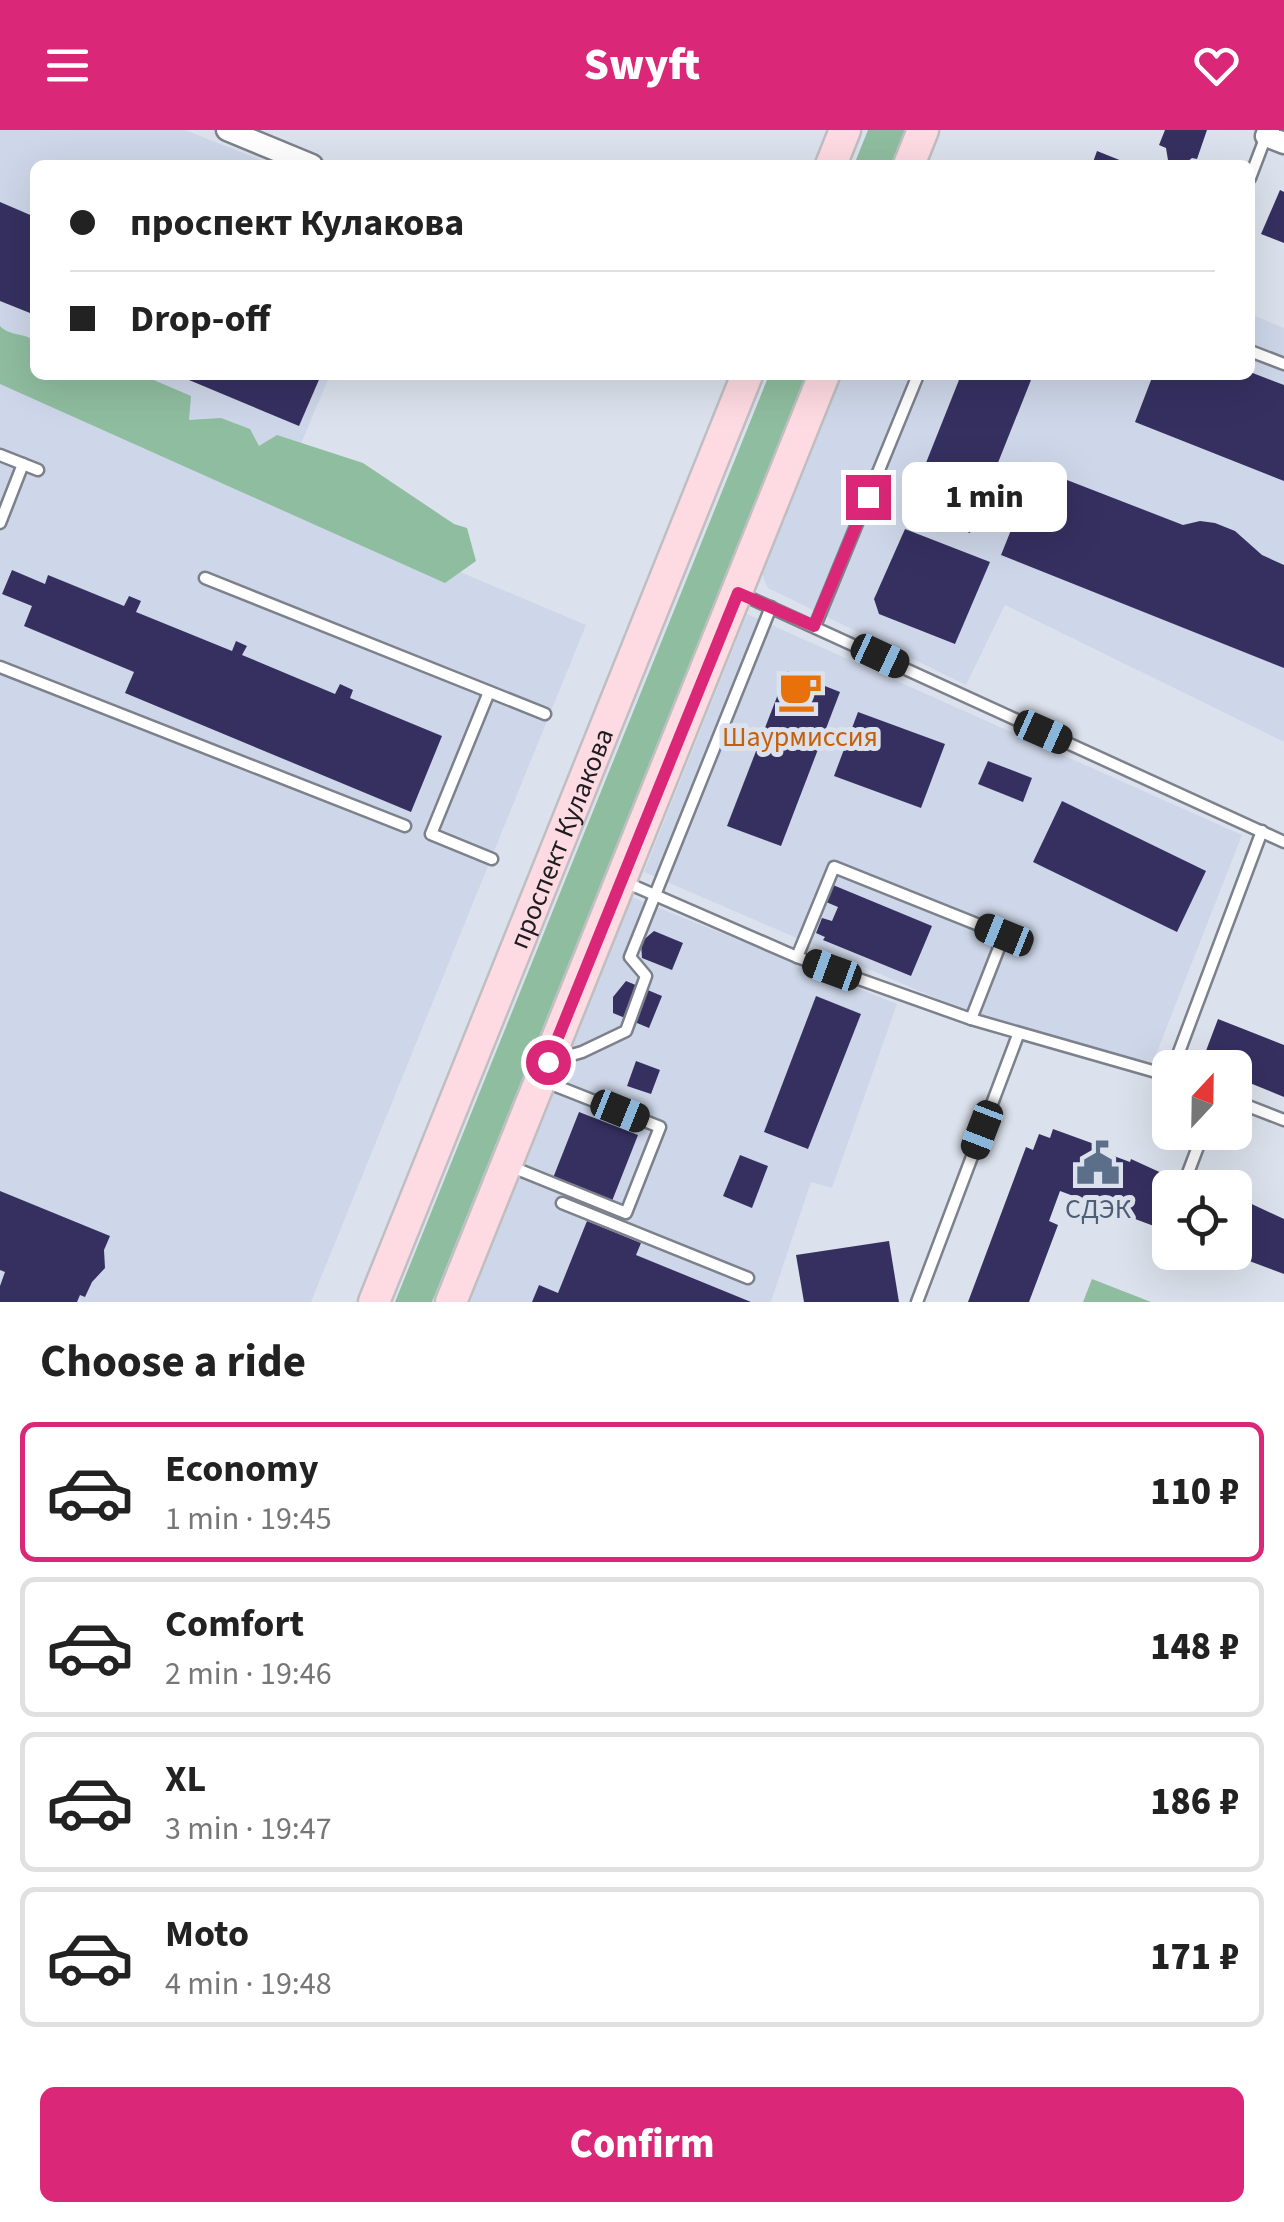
<!DOCTYPE html>
<meta charset="utf-8">
<style>
:root{--surface:#fff;--page:#f2f2f2;--text:#222;--muted:#767676;--line:#e0e0e0;--accent:#db2777}
body{margin:0;font-family:"Source Sans 3",sans-serif;background:var(--page);color:var(--text);height:100vh;display:flex;flex-direction:column;font-size:38px;white-space:nowrap}
*{box-sizing:border-box;margin:0}
p{font-size:32px;color:var(--muted)}
.icon{flex:none;width:55px;height:55px;fill:none;stroke:currentColor;stroke-width:2;stroke-linecap:round;stroke-linejoin:round}
.map{position:relative;height:1172px;overflow:hidden}
.panel{display:flex;flex-direction:column;background:var(--surface);flex:1}
.panel>*{flex:none}
.banner{position:absolute;left:30px;top:30px;width:1225px;height:220px;border-radius:15px;box-shadow:0 10px 40px #0002;display:grid;align-content:center;height:220px;padding:0 40px;background:var(--surface)}
.needle{width:65px;rotate:22deg}
.controls{position:absolute;left:1152px;top:920px;display:grid;gap:20px}
.controls a{display:grid;place-items:center;width:100px;height:100px;border-radius:15px;background:var(--surface);box-shadow:0 10px 40px #0002;font-size:50px}
.end{position:absolute;width:45px;height:45px;margin:-22px;border:12px solid #db2777;background:#fff;box-shadow:0 0 0 5px #fff}
.from{border-radius:50%}
.bubble{position:absolute;height:70px;border-radius:15px;background:var(--surface);box-shadow:0 10px 40px #0002;font-size:32px;font-weight:800;line-height:70px;text-align:center}
.car{position:absolute;width:30px;height:60px;margin:-30px -15px;border-radius:12px;box-shadow:0 0 8px 2px #0007;background:linear-gradient(#222 24%,#8ab4d8 0 40%,#222 0 76%,#8ab4d8 0 86%,#222 0)}
.banner b{display:flex;align-items:center;gap:35px;height:95px;font-size:38px}
.banner b+b{border-top:2px solid var(--line)}
.banner i{width:25px;height:25px;background:var(--text)}
ul{padding:0;list-style:none}
li{display:flex;align-items:center;gap:30px;height:140px;margin:0 20px 15px;padding:0 20px;border:5px solid var(--line);border-radius:15px}
li div{flex:1}
li b{display:block;font-size:38px}
li em{font-style:normal;font-weight:800}
li.on{border-color:var(--accent)}
li>.icon{width:90px;height:90px;stroke-width:1.5}
h2{padding:0 40px;font-size:45px;line-height:120px}
.cta{display:flex;gap:20px;margin-top:auto;padding:20px 40px}
.cta a{flex:1;height:115px;border-radius:15px;background:var(--accent);color:#fff;font-size:40px;font-weight:800;line-height:115px;text-align:center}
header{display:flex;justify-content:space-between;align-items:center;height:130px;padding:0 40px;background:var(--accent);color:#fff;font-size:45px;font-weight:800}
.map>svg:first-child{display:block}
.built{fill:#ced7e9}
.green{fill:#8fbd9f}
.building{fill:#363061}
.lines{fill:none;stroke-linecap:round;stroke-linejoin:round}
.lane-casing{stroke:#7c818b;stroke-width:15}
.street-casing{stroke:#7c818b;stroke-width:25}
.primary-casing{stroke:#bfbfc1;stroke-width:35}
.lane{stroke:#fff;stroke-width:10}
.street{stroke:#fff;stroke-width:20}
.primary{stroke:#fedae2;stroke-width:30}
.route{stroke:#db2777;stroke-width:12}
.labels{text-anchor:middle;stroke-width:10;stroke-linejoin:round;paint-order:stroke}
.food-label{font-size:28px;fill:#c56008;stroke:#dce2ed}
.street-label{font-size:28px;fill:#1a1c20;stroke:#dce2ed}
.service-label{font-size:28px;fill:#4e5e75;stroke:#dce2ed}
</style>
<header><svg class="icon" aria-label="menu" viewBox="0 0 24 24"><path d="M4 6h16M4 12h16M4 18h16"/></svg>Swyft<svg class="icon" aria-label="heart" viewBox="0 0 24 24"><path d="M12 20l-8-8c-3-5 5-10 8-4 3-6 11-1 8 4z"/></svg></header>
<div class="map">
<svg width="1284" height="1172" viewBox="0 0 1284 1172">
<rect width="100%" height="100%" fill="#dce2ed"/>
<g class="built">
<polygon points="0,0 185,0 274,35 35,35 35,231 0,217"/>
<polygon points="1250,184 1284,198 1284,612 1005,475 966,555 768,458 763,447 763,432 837,245 1250,245"/>
<polygon points="68,245 330,245 291,337"/>
<polygon points="0,248 586,495 311,1172 0,1172"/>
<polygon points="747,484 1242,705 1150,940 993,893 644,742"/>
<polygon points="622,763 897,874 832,1058 811,1052 771,1172 460,1172"/>
</g>
<g class="green">
<polygon points="868,0 905,0 891,35 854,35"/>
<path d="M0,196C11,207 23,202 35,211V245H142L191,266L189,290L221,288L250,299L259,316L277,305L363,333L454,394L467,398L476,431L445,453L0,254Z"/>
<polygon points="769,245 806,245 432,1172 395,1172"/>
<polygon points="1092,1149 1151,1172 1083,1172"/>
</g>
<g class="building">
<polygon points="1165,0 1207,0 1197,29 1192,28 1183,35 1168,30 1166,18 1159,15"/>
<polygon points="1097,21 1132,35 1092,35"/>
<polygon points="1280,60 1284,62 1284,113 1261,104"/>
<polygon points="0,72 35,87 35,185 0,171"/>
<polygon points="1250,242 1284,255 1284,351 1135,292 1153,245 1250,245"/>
<polygon points="177,245 321,245 299,296"/>
<polygon points="961,245 1033,245 970,403 908,378"/>
<polygon points="1036,338 1183,395 1200,391 1215,393 1235,401 1262,425 1284,435 1284,538 1001,425"/>
<polygon points="905,399 990,432 955,514 879,484 874,469"/>
<polygon points="12,440 45,454 48,445 124,476 129,466 141,471 136,482 232,521 236,511 247,516 242,525 335,564 340,554 353,560 350,568 442,606 411,682 125,563 134,542 24,496 32,476 2,464"/>
<polygon points="787,541 840,562 781,716 727,696"/>
<polygon points="858,582 945,614 921,678 834,646"/>
<polygon points="988,631 1032,648 1023,672 978,654"/>
<polygon points="1062,671 1206,741 1177,802 1033,732"/>
<polygon points="833,755 932,796 911,846 823,810 825,807 816,803 822,788 832,791 838,777 826,772"/>
<polygon points="654,801 683,813 672,840 642,828 641,812"/>
<polygon points="626,851 662,866 649,898 613,883 613,867"/>
<polygon points="816,866 861,884 808,1019 764,1002"/>
<polygon points="1218,889 1284,915 1284,967 1235,947 1235,938 1201,934"/>
<polygon points="636,931 660,940 651,964 627,956"/>
<polygon points="579,982 638,1005 612,1071 553,1048"/>
<polygon points="1053,999 1097,1015 1095,1019 1130,1032 1131,1029 1177,1050 1180,1040 1196,1046 1191,1058 1170,1058 1170,1102 1060,1061 1049,1091 1058,1095 1029,1172 968,1172 1026,1017 1033,1020 1039,1004 1050,1008"/>
<polygon points="740,1025 768,1036 752,1078 723,1066"/>
<polygon points="0,1061 110,1106 104,1120 105,1138 92,1152 85,1167 80,1165 77,1172 0,1172 0,1156 5,1142 0,1140"/>
<polygon points="1241,1069 1284,1089 1284,1144 1228,1123 1235,1122 1235,1071 1240,1073"/>
<polygon points="587,1091 641,1113 636,1125 751,1172 532,1172 539,1155 558,1163"/>
<polygon points="889,1111 899,1172 804,1172 796,1125"/>
</g>
<g class="lines">
<g class="lane-casing">
<g id="lane">
<polyline points="1250,48 1266,6"/>
<polyline points="1250,221 1284,234"/>
<polyline points="0,325 38,340"/>
<polyline points="0,393 23,334"/>
<polyline points="205,448 545,584"/>
<polyline points="739,463 1284,712"/>
<polyline points="815,496 918,245"/>
<polyline points="0,537 405,696"/>
<polyline points="489,562 431,704 492,729"/>
<polyline points="625,752 797,827 971,889 1170,946"/>
<polyline points="797,827 834,737 1004,805 971,889"/>
<polyline points="554,930 582,922 626,901 646,846 630,827 771,477"/>
<polyline points="1173,938 1262,701"/>
<polyline points="1235,971 1284,990"/>
<polyline points="507,1035 626,1083 660,997 546,952"/>
<polyline points="1188,1043 1202,1006"/>
<polyline points="562,1073 748,1148"/>
<polyline points="917,1172 1018,905"/>
</g>
</g>
<g class="street-casing">
<g id="street">
<polyline points="227,0 312,35"/>
<polyline points="1269,0 1266,6 1284,13"/>
</g>
</g>
<g class="primary-casing">
<g id="primary">
<polyline points="831,35 845,0"/>
<polyline points="909,35 923,0"/>
<path id="s1" d="M374,1172L747,245"/>
<polyline points="451,1172 824,245"/>
</g>
</g>
<use href="#lane" class="lane"/>
<use href="#street" class="street"/>
<use href="#primary" class="primary"/>
</g>
<g class="lines">
<polyline class="route" points="548,932 738,463 814,496 868,367"/>
</g>
<defs>
<g id="cafe-bare" transform="scale(3.45)"><path d="M-5.5-4.5H6V0H3Q3 3.5 0 3.5H-2.5Q-5.5 3.5-5.5 0ZM3-3.2v2h1.7v-2ZM-6 4.5H4V6H-6Z" fill="#e8710a" stroke="#dce2ed" stroke-width="2.5" paint-order="stroke"/></g>
<g id="civic-bare" transform="scale(3.45)"><path d="M-.6-6.5H3V-4.5H.6V-3L4-1V1h2V6H-6V1h2V-1L-.6-3ZM-1.2 2.5V6h2.4V2.5Z" fill="#5c6f8a" stroke="#dce2ed" stroke-width="2.5" paint-order="stroke"/></g>
</defs>
<g fill-rule="evenodd">
<use href="#cafe-bare" x="800" y="561"/>
<use href="#civic-bare" x="1098" y="1033"/>
</g>
<g class="labels">
<g class="food-label">
<text x="800" y="616">Шаурмиссия</text>
</g>
<g class="street-label">
<text dy="10" stroke="none"><textPath href="#s1" startOffset="500">проспект Кулакова</textPath></text>
</g>
<g class="service-label">
<text x="1098" y="1088">СДЭК</text>
</g>
</g>
</svg>
<div class="controls">
<a><svg class="needle" viewBox="-14 -14 28 28"><path d="M0-13l5 13h-10z" fill="#e53935"/><path d="M0 13l5-13h-10z" fill="#767676"/></svg></a>
<a><svg class="icon" aria-label="locate" viewBox="0 0 24 24"><circle cx="12" cy="12" r="6"/><path d="M12 2v4M12 18v4M2 12h4M18 12h4"/></svg></a>
</div>
<i class="end from" style="left:548px;top:932px"></i>
<i class="end" style="left:868px;top:367px"></i>
<div class="bubble" style="left:902px;top:332px;width:165px">1 min</div>
<i class="car" style="left:880px;top:526px;rotate:115deg"></i>
<i class="car" style="left:1043px;top:602px;rotate:114deg"></i>
<i class="car" style="left:1004px;top:805px;rotate:292deg"></i>
<i class="car" style="left:832px;top:840px;rotate:290deg"></i>
<i class="car" style="left:620px;top:981px;rotate:112deg"></i>
<i class="car" style="left:982px;top:1000px;rotate:201deg"></i>
<div class="banner">
<b><i class="from"></i>проспект Кулакова</b>
<b><i></i>Drop-off</b>
</div>
</div>
<section class="panel">
<h2>Choose a ride</h2>
<ul>
<li class="on"><svg class="icon" aria-label="car" viewBox="0 0 24 24"><path d="M5 17H2v-5l4-1 3-4h7l3 4 3 1v5h-3M9 17h6M6 11h13"/><circle cx="7" cy="17" r="2"/><circle cx="17" cy="17" r="2"/></svg><div><b>Economy</b><p>1 min · 19:45</p></div><em>110 ₽</em></li>
<li><svg class="icon" aria-label="car" viewBox="0 0 24 24"><path d="M5 17H2v-5l4-1 3-4h7l3 4 3 1v5h-3M9 17h6M6 11h13"/><circle cx="7" cy="17" r="2"/><circle cx="17" cy="17" r="2"/></svg><div><b>Comfort</b><p>2 min · 19:46</p></div><em>148 ₽</em></li>
<li><svg class="icon" aria-label="car" viewBox="0 0 24 24"><path d="M5 17H2v-5l4-1 3-4h7l3 4 3 1v5h-3M9 17h6M6 11h13"/><circle cx="7" cy="17" r="2"/><circle cx="17" cy="17" r="2"/></svg><div><b>XL</b><p>3 min · 19:47</p></div><em>186 ₽</em></li>
<li><svg class="icon" aria-label="car" viewBox="0 0 24 24"><path d="M5 17H2v-5l4-1 3-4h7l3 4 3 1v5h-3M9 17h6M6 11h13"/><circle cx="7" cy="17" r="2"/><circle cx="17" cy="17" r="2"/></svg><div><b>Moto</b><p>4 min · 19:48</p></div><em>171 ₽</em></li>
</ul>
<div class="cta"><a>Confirm</a></div>
</section>
